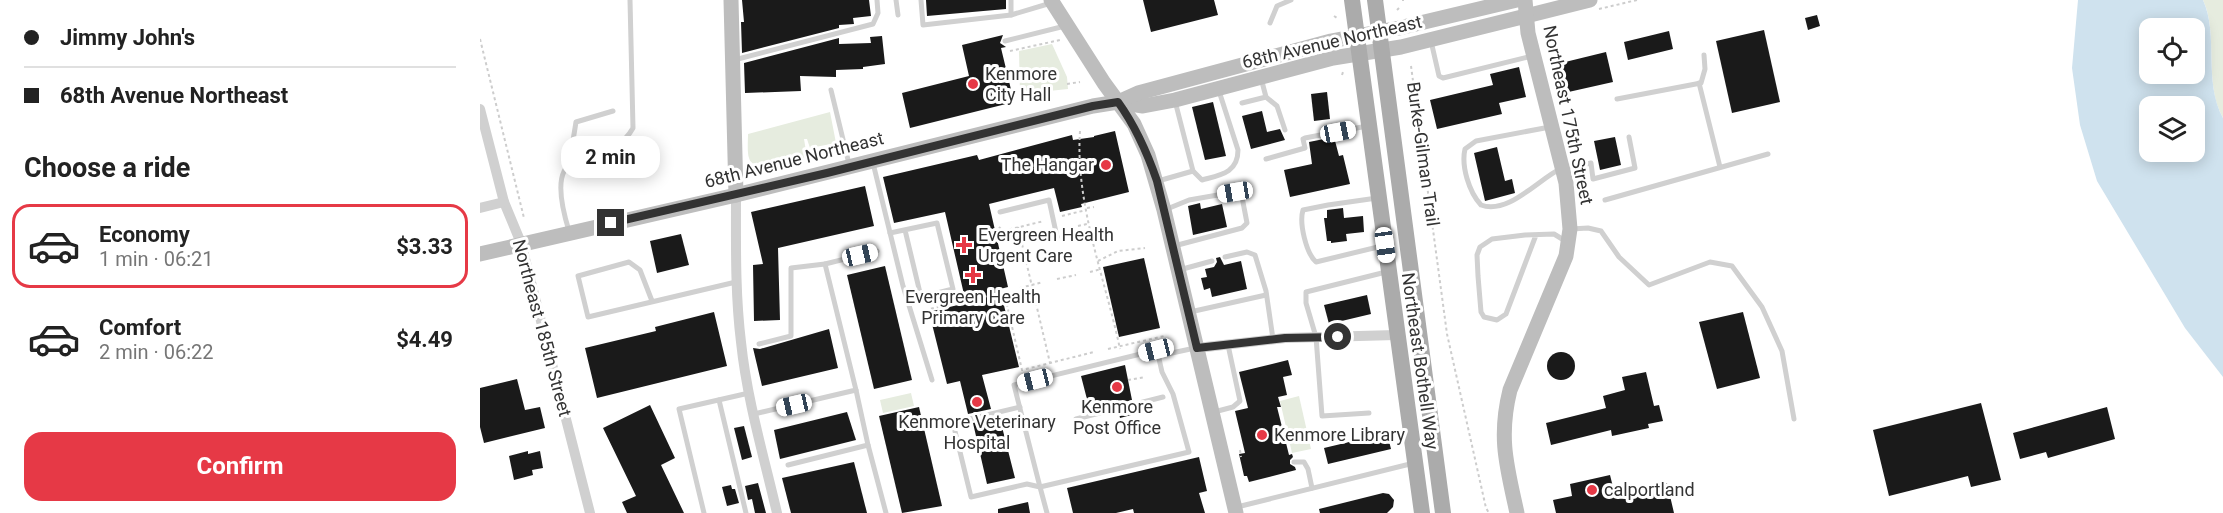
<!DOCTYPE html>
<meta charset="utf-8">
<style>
:root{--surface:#fff;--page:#f2f2f2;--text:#222;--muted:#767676;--line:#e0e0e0;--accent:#e63946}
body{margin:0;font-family:Roboto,sans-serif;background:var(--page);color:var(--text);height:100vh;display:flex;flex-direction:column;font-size:22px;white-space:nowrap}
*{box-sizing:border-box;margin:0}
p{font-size:20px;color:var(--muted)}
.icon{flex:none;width:33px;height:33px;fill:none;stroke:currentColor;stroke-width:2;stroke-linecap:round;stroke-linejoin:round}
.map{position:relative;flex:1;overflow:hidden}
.drawer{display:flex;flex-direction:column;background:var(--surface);width:480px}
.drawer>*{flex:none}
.hud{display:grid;align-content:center;height:132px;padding:0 24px;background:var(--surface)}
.fabs{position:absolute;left:1659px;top:18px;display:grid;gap:12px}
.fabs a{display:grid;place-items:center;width:66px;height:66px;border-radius:12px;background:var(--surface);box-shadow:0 3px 15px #0003;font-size:30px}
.end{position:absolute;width:27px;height:27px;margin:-14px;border:8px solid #333;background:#fff;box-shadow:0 0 0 3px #fff}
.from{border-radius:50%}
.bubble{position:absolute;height:42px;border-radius:18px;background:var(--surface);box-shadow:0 3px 15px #0003;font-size:20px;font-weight:700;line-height:42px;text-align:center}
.car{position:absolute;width:18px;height:36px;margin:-18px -9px;border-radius:8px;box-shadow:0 0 4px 2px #0007;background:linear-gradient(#fff 24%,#345 0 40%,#fff 0 76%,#345 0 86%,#fff 0)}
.hud b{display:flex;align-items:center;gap:21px;height:57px;font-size:22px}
.hud b+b{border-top:2px solid var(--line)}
.hud i{width:15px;height:15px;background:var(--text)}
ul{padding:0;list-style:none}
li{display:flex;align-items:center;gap:18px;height:84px;margin:0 12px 9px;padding:0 12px;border:3px solid transparent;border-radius:18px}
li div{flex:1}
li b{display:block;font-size:22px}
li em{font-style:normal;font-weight:700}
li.selected{border-color:var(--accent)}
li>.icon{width:54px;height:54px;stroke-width:1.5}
h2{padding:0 24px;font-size:27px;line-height:72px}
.cta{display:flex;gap:12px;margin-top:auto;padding:12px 24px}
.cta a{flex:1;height:69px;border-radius:18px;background:var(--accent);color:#fff;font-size:24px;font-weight:700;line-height:69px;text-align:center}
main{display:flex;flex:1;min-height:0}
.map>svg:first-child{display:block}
.green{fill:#e6ecdf}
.water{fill:#cfe2ee;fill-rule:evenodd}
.building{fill:#1a1a1a}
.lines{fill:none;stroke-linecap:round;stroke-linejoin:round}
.path{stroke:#cdcdcd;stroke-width:2;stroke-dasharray:3 3;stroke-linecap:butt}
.lane{stroke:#d0d0d0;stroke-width:5}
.street{stroke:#d0d0d0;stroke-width:10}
.secondary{stroke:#bdbdbd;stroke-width:15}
.primary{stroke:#ababab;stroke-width:16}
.route{stroke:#333;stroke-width:8}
.poi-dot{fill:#e63946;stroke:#fff;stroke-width:2}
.labels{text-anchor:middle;stroke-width:6;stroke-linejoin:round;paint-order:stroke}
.street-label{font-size:18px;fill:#333;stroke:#fff}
.poi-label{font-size:18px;fill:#333;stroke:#fff;text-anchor:start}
</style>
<main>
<section class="drawer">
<div class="hud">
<b><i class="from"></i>Jimmy John's</b>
<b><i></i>68th Avenue Northeast</b>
</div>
<h2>Choose a ride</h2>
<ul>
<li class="selected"><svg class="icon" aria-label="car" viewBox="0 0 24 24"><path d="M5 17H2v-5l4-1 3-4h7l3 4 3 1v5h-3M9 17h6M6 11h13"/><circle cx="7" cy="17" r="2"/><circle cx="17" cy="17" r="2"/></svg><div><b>Economy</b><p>1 min · 06:21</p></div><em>$3.33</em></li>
<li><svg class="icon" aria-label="car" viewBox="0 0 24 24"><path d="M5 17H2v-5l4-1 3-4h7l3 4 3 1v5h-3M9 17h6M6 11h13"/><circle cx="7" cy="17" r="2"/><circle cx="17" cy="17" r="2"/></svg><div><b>Comfort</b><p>2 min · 06:22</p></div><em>$4.49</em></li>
</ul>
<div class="cta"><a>Confirm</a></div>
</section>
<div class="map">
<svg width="1743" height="513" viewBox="0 0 1743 513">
<rect width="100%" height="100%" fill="#fff"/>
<g class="green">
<path d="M1723,0H1743V118C1723,82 1739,34 1723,0Z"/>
<polygon points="572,44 587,77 588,89 540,94 539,51"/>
<path d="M350,112L356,143L330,148L327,139H324L327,157C314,160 274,176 269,158C267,152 268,141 268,134Z"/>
<polygon points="431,393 434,406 403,413 400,400"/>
<polygon points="819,396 831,449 812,453 800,401"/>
</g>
<path class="water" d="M1598,0H1723C1739,35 1723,81 1743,118V377L1705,328L1617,181L1600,125L1592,68ZM1670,28H1714V74H1670ZM1670,106H1714V152H1670Z"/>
<g class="building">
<polygon points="262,0 389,0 391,16 373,18 374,24 359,25 359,28 262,53 261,22 264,22"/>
<polygon points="446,0 526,0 526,9 447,16"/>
<polygon points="663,0 734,0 738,15 671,32"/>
<polygon points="1337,15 1340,26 1328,30 1325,18"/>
<polygon points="1284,30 1300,102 1252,113 1236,41"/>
<polygon points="1189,31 1193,49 1148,60 1144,42"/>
<polygon points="523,35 520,43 526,47 521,48 534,102 430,128 422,93 489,76 482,45"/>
<polygon points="402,36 405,64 383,67 383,69 356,70 356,77 320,76 321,91 265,93 264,63 359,38 359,44 391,43 390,37"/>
<polygon points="1126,52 1133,82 1084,93 1077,64"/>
<polygon points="1039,67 1046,97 1019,103 1022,114 957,129 950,100 1013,85 1010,74"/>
<polygon points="847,92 850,119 834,121 831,94"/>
<polygon points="733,102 746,156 725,160 712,107"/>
<polygon points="782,111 787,132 800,129 805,140 771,149 762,116"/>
<polygon points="635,131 649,192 601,204 602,207 580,212 574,188 509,204 528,287 520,289 539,367 502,375 511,409 488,414 480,381 467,384 449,312 486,303 465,212 414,223 403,177 497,155 499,160 592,135 593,140 614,137 614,136"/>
<polygon points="854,137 859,156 863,155 870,184 810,197 804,170 832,164 829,142"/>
<polygon points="1135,137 1141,165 1120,170 1114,141"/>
<polygon points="1017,147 1025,181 1032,179 1035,193 1005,201 994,153"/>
<polygon points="385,186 394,226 298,248 300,320 274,321 273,265 283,264 271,212"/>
<polygon points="720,203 721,209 742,204 747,227 713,235 708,206"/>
<polygon points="863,208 864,218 883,216 884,232 866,234 867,241 851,243 851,241 847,241 844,218 847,218 847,210"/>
<polygon points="201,234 209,265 177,273 170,241"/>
<polygon points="740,257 744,265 761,261 767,289 732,297 730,288 724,290 721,278 727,277 725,269 734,267 737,262 736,258"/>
<polygon points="664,258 680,328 639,337 623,267"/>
<polygon points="405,266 432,380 394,389 367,275"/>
<polygon points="887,295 891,314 849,324 844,305"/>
<polygon points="234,312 247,366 117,398 105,348 176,331 175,327"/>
<polygon points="1263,312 1280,378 1237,389 1219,322"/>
<polygon points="349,329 358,368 282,386 273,348 280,349"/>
<circle cx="1081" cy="366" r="14"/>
<polygon points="808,360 812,375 803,377 807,395 798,397 801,407 797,407 809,455 812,454 813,457 810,460 810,464 815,467 816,470 769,482 767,476 764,476 759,454 765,453 755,411 768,408 759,372"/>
<polygon points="645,365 652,400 637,404 636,400 609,407 601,376"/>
<polygon points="1166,372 1174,406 1179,405 1183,421 1168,424 1169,428 1132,436 1131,430 1071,445 1066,423 1126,408 1123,396 1145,390 1142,377"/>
<polygon points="37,379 45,410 60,407 65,428 4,443 0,427 0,388"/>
<polygon points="1501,403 1521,480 1491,487 1488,476 1409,496 1393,430"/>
<polygon points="170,405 195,458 181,465 204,513 147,513 142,502 156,496 123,428"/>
<polygon points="439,407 462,506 422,513 399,416"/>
<polygon points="1627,407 1635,439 1568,458 1566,452 1540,459 1533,433"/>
<polygon points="654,409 655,414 640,418 639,413"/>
<polygon points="367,412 376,440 300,459 294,430"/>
<polygon points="513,418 513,420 520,419 535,478 507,484 493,423"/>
<polygon points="264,426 272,457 262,460 254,428"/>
<polygon points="907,433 911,449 848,464 844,448"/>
<polygon points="48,451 48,454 60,451 63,468 52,470 53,475 34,480 29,456"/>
<polygon points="719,457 727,491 719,493 725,513 654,513 653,509 636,513 593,513 587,488"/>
<polygon points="374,462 387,513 311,513 302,478"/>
<polygon points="1130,475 1135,495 1187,483 1194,513 1076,513 1073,500 1092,496 1090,484"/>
<polygon points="278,483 286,513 275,513 272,499 268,500 265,486"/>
<polygon points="251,485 252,489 255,489 259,503 247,506 242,487"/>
<polygon points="903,493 909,494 914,500 913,507 907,513 840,513 839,509"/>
<polygon points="548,502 550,513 518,513 518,509"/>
</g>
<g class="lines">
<g class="path">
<polyline points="923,0 923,1"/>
<polyline points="1119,9 1157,0"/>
<polyline points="917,10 919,8"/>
<polyline points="854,16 857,18"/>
<polyline points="0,39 44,218"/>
<polyline points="530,51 580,40"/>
<polyline points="931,66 967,334 1006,508 1009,513"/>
<polyline points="862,75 863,72"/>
<polyline points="587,84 600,82"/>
<path d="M600,131C595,204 625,278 640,349"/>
<polyline points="607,208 614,207"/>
<polyline points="582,216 606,210"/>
<polyline points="598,226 607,224"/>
<polyline points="519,227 523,231 564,221"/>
<polyline points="538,227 570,363"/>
<polyline points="618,261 638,251 665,248"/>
<polyline points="610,272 621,269"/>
<polyline points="577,279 596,275"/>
<polyline points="540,288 563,282"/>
<polyline points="524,292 542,370 614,352"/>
<polyline points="445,310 525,292"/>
<polyline points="628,349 684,336"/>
<polyline points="648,380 665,377"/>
<polyline points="760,450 761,457"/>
</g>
<g class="lane">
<polyline points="416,0 418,15"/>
<polyline points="441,0 443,25 531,15 571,3"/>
<polyline points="531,0 531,15"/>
<polyline points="790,23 797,6 811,0"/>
<polyline points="525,41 585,26"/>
<polyline points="951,41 959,76 963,78 1052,56"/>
<polyline points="254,60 393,24 398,13 397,0"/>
<polyline points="781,78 786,97 797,106 805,130"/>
<polyline points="1219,83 1240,167"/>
<polyline points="351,90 369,164"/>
<polyline points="1137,99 1221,83 1225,69 1224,55"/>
<path d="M695,101L713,171L722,180C740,175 758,173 758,150L739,91"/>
<polyline points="762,103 786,97"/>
<path d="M1070,127L996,141L985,149C981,166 989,192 1001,205C1029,215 1058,179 1082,168C1090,165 1102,165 1111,163L1113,179L1155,168L1149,137"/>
<polyline points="786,159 825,148 823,139 825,138 887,126"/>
<polyline points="93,161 91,153 96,122 133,111"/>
<polyline points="393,163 423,286 452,380"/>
<polyline points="678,181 713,171"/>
<path d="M897,198L848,205L823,210C819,223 826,253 836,262L902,246"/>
<polyline points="1125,200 1288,154"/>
<polyline points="687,209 709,200 755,192 762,197 767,223 762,228 694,246"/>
<polyline points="520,212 569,200 577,237"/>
<polyline points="1091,229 1108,228 1121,231 1139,257 1169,285 1230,262 1252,266 1282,307 1302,351 1314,419"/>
<path d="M89,231C57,127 126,177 153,128L150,0"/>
<polyline points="410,233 457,223 473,289 441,297 425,230"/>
<polyline points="1056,235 1026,314 1017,320 1004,317 1001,312 998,276 997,255 1000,247 1012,239 1045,235 1074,234 1087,242"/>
<polyline points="745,257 767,252 775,255 786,291 793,339"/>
<polyline points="699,270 732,261"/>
<polyline points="172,301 160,270 149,262 98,276 108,317 256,282"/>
<polyline points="710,312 786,295"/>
<polyline points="279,344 311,336 311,268 345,264"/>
<polygon points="677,350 682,372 693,394 709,452 560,487 534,385"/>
<polyline points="678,356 715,348"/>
<polyline points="239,400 266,513"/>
<polyline points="540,407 473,423 491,497 547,484 560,487 567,513"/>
<polyline points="734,412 753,407 760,401 748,345"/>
<polyline points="889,413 842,416 836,337 826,303 826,292 906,272"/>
<polyline points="274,414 376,390 345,264 397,251"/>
<polyline points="596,419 683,397"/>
<polyline points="388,445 406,513"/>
<polyline points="814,462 824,462 828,469 832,488"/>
<polyline points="308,465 388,445 376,390"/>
<polyline points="757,507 934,463"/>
<polyline points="224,513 199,409 269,393"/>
</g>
<g class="street">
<polyline points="0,109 24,202 41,243 110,513"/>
<path d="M256,195C256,244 255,293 261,342C267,400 284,457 297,513"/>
<polyline points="0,208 24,202"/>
<polyline points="717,348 805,338 916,335"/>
</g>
<g class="secondary">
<polyline points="251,0 256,195"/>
<polyline points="571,0 624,83 654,124 668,155 684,210 756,513"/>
<polyline points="638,102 663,106 695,100 853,58 921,47 1110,0"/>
<polyline points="0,254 256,195 613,106 638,102 658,93 851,41 919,28 1037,0"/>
<path d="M1037,513C1027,467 1018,438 1030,390L1086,256L1090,229L1086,183L1048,33L1045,0"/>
</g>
<g class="primary">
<polyline points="872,0 942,513"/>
<polyline points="895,0 963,513"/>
</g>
</g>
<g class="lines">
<path class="route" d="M131,223L347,173L613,106L638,102C656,127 667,152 677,181L717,348L805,338L858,337"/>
</g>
<g class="poi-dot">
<circle cx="493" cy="84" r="6"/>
<circle cx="626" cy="165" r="6"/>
<path d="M481 236h6v6h6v6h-6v6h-6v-6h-6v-6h6z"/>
<path d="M490 266h6v6h6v6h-6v6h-6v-6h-6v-6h6z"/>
<circle cx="637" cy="387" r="6"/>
<circle cx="497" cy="402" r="6"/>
<circle cx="782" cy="435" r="6"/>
<circle cx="1112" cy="490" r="6"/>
</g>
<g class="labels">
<g class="street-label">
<text transform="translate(852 42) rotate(-13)" y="6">68th Avenue Northeast</text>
<text transform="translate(1088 115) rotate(78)" y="6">Northeast 175th Street</text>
<text transform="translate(943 154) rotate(82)" y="6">Burke-Gilman Trail</text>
<text transform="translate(314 160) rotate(-14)" y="6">68th Avenue Northeast</text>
<text transform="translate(62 328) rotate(75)" y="6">Northeast 185th Street</text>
<text transform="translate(940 361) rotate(82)" y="6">Northeast Bothell Way</text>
</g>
<g class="poi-label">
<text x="505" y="80">Kenmore<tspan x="505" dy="21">City Hall</tspan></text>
<text x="614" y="171" text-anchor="end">The Hangar</text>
<text x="498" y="241">Evergreen Health<tspan x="498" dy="21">Urgent Care</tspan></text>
<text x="493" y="303" text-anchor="middle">Evergreen Health<tspan x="493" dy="21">Primary Care</tspan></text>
<text x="637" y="413" text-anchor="middle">Kenmore<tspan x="637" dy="21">Post Office</tspan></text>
<text x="497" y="428" text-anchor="middle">Kenmore Veterinary<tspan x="497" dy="21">Hospital</tspan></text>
<text x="794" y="441">Kenmore Library</text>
<text x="1124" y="496">calportland</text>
</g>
</g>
</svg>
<div class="fabs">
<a><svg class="icon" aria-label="locate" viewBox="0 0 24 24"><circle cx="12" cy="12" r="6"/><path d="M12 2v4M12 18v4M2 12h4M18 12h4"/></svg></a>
<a><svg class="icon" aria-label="layers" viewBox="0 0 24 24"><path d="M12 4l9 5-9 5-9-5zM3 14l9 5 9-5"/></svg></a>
</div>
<i class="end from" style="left:858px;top:337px"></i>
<i class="end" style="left:131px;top:223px"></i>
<div class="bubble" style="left:81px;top:136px;width:99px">2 min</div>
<i class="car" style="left:858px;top:132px;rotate:79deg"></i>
<i class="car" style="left:755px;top:192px;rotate:261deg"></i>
<i class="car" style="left:905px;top:245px;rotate:172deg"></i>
<i class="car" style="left:380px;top:255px;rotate:77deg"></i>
<i class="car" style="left:676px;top:350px;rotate:256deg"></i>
<i class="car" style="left:555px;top:380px;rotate:256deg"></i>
<i class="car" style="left:314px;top:405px;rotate:257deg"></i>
</div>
</main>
